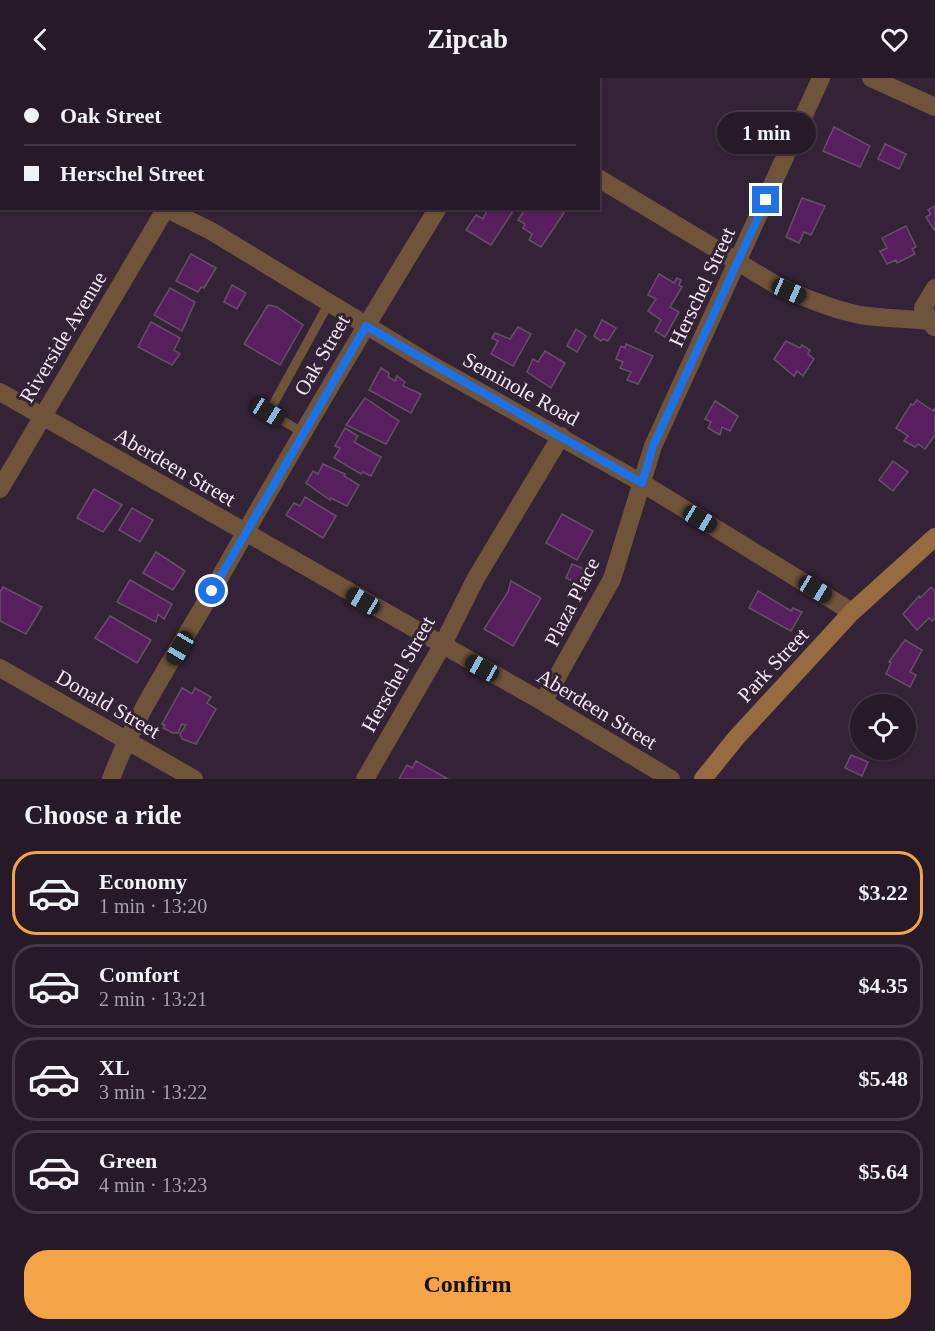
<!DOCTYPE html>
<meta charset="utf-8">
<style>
:root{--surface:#271a28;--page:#332734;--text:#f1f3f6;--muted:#a4a1a8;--line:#433845;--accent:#f4a444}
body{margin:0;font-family:Georgia,serif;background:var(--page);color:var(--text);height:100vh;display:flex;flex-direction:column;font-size:22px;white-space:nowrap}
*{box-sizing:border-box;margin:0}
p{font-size:20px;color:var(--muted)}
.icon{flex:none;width:33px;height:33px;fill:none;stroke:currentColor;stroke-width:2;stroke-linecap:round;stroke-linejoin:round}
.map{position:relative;height:701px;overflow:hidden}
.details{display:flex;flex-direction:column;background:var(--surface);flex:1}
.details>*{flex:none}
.top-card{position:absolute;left:0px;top:0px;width:600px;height:132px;box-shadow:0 2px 4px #0004,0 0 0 2px var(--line);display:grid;align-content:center;height:132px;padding:0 24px;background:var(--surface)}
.buttons{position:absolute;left:850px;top:616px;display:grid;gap:12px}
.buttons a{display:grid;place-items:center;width:66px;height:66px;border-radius:50%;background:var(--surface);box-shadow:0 2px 4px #0004,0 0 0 2px var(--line);font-size:30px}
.end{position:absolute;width:27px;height:27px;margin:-14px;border:8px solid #1a73e8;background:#fff;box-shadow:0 0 0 3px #fff}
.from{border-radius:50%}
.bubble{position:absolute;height:42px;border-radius:21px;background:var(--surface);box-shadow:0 2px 4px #0004,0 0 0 2px var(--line);font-size:20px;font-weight:800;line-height:42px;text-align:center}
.car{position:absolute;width:18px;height:36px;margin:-18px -9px;border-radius:8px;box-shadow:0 0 4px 2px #0007;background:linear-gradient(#222 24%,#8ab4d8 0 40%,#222 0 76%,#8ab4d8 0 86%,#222 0)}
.top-card b{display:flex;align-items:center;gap:21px;height:57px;font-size:22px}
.top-card b+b{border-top:2px solid var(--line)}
.top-card i{width:15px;height:15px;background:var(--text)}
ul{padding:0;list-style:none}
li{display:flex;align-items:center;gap:18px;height:84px;margin:0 12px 9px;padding:0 12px;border:3px solid var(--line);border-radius:24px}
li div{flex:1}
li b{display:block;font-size:22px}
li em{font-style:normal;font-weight:800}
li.on{border-color:var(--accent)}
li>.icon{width:54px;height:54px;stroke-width:1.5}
h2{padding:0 24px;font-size:27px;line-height:72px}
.action{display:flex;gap:12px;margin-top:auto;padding:12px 24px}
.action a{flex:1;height:69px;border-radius:24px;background:var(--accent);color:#111;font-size:24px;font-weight:800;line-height:69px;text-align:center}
header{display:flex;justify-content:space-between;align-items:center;height:78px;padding:0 24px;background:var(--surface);font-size:27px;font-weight:800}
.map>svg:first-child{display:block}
.building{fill:#571f5e;stroke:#645166;stroke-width:1.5}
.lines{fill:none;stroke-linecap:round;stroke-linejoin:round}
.lane{stroke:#70543a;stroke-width:9}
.street{stroke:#70543a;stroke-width:18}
.secondary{stroke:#976b40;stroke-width:18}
.route{stroke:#1a73e8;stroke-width:8}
.labels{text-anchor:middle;stroke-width:6;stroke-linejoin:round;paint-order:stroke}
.street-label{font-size:21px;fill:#f2e7f3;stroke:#342336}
</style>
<header><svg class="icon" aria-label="back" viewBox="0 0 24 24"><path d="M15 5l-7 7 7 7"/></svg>Zipcab<svg class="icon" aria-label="heart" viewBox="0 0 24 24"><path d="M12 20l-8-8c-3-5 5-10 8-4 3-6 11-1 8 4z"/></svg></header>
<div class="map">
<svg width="935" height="701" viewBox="0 0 935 701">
<rect width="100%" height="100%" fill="#342336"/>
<g class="building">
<polygon points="834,49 870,68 860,89 823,73"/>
<polygon points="885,66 906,76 899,91 878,81"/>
<polygon points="802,120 825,128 811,157 804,154 799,165 786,159"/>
<polygon points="935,128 935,152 934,152 926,139 931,136 928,132"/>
<polygon points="515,130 491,167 466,152 476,137 483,141 488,130"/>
<polygon points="526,130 556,130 564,135 541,169 529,162 532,156 523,150 525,146 518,142"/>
<polygon points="906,148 916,169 912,171 915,176 897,185 896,182 887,186 880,173 887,170 882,160"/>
<polygon points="191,176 216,190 204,210 201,209 198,214 176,203"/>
<polygon points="659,196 674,205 677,200 681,202 679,207 682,209 670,229 679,234 665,259 655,253 661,242 648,233 656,221 648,217"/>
<polygon points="232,207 246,215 237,231 224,224"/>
<polygon points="170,210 195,224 182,253 154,237"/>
<polygon points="268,227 277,229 303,247 280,287 244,266"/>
<polygon points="602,242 616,250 608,263 603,261 601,263 594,258"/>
<polygon points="151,244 180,260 174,272 180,276 172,287 138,269"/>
<polygon points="518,249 531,256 513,288 491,276 498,263 492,260 495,255 510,261"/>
<polygon points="576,251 586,258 577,274 567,268"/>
<polygon points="786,263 800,270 802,267 810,272 808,276 814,281 803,298 797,293 794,298 774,281"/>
<polygon points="626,266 653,278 638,306 627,302 631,294 620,290 623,284 616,281 621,268 625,270"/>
<polygon points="545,273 565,285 551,310 527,294 533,281 538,284"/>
<polygon points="381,290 389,295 388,299 395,303 397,298 405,304 403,308 421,316 411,335 369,312"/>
<polygon points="365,320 399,343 386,366 346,347"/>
<polygon points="917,322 933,333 935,330 935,357 925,371 918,366 915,369 904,363 908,358 896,350 911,326 913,327"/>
<polygon points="715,323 738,338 730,353 722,349 720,357 708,350 711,344 705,341"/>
<polygon points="345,350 358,358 354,364 381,379 371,398 363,394 361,396 334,380 340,370 335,368"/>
<polygon points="893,383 908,394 893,413 879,402"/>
<polygon points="323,386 345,396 344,398 359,407 347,428 331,420 330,422 306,405 313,393 318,396"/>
<polygon points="94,411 122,427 103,454 77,440"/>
<polygon points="305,419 336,438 323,460 286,437 294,425 300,428"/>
<polygon points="132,430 153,442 140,464 119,452"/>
<polygon points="562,436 593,453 577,482 546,465"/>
<polygon points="156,474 185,493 173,512 143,495"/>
<polygon points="572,486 589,493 582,508 566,500"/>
<polygon points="130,502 172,526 164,541 158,536 156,544 117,524"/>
<polygon points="511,503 541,520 513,568 484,551 508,514"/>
<polygon points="3,509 42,529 26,556 0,543 0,514"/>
<polygon points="931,509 935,514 935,540 932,543 929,540 917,552 903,536 919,518 920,520"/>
<polygon points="758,513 791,533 793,530 802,534 791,553 749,530"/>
<polygon points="110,538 151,562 137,585 95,560"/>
<polygon points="905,562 922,572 910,594 916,597 910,609 886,596 891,585 889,584"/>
<polygon points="182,610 192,616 195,610 211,619 207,625 216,631 196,666 182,661 180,656 186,647 182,646 178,655 173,655 163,650 165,647 162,646"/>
<polygon points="851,677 868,684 862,698 845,690"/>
<polygon points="416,683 448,701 399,701 407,687 412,690"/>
</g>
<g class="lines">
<polyline class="lane" points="303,355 269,334 329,225"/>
<g class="street">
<polyline points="437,0 439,2"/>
<polyline points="871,0 935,29"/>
<polyline points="246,2 247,0"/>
<polyline points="519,2 520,0"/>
<polyline points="0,34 2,35"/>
<path d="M598,100L776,207C803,219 831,231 860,237C885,241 910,240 935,244"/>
<polyline points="165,130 211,153 430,286 642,405 852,534"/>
<polyline points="934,249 923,230 935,210"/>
<polyline points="0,314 543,624 671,701"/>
<polyline points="0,411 166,130"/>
<polyline points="0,590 194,701"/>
<polyline points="543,624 612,501 653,368 821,0"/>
<path d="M111,701C134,638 176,576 210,517C283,387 359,258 438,130"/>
<polyline points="365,701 442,568 476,500 561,358"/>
</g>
<polyline class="secondary" points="703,701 736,660 852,534 935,459"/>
</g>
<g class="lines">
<polyline class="route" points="212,513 366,248 642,405 653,368 766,122"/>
</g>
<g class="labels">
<g class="street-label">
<text transform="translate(702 209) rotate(-65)" y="7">Herschel Street</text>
<text transform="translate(63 259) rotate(-59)" y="7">Riverside Avenue</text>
<text transform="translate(322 277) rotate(-60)" y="7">Oak Street</text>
<text transform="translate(521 311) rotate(29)" y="7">Seminole Road</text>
<text transform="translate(175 389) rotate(30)" y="7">Aberdeen Street</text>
<text transform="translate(572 524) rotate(-63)" y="7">Plaza Place</text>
<text transform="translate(773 587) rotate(-47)" y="7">Park Street</text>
<text transform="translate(398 596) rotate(-61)" y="7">Herschel Street</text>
<text transform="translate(108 626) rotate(30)" y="7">Donald Street</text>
<text transform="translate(597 631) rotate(31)" y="7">Aberdeen Street</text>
</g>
</g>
</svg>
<div class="buttons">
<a><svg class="icon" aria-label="locate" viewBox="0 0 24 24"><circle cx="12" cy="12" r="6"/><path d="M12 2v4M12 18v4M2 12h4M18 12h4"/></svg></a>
</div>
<i class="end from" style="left:212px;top:513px"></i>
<i class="end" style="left:766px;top:122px"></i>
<div class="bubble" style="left:717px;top:34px;width:99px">1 min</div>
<i class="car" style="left:789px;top:213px;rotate:114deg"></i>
<i class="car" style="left:268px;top:334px;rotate:122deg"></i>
<i class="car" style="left:700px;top:441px;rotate:121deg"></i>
<i class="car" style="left:815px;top:511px;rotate:121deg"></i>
<i class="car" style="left:363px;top:523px;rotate:300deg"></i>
<i class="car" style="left:180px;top:570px;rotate:210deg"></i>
<i class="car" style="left:482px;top:590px;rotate:299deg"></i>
<div class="top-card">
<b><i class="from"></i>Oak Street</b>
<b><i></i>Herschel Street</b>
</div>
</div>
<section class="details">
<h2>Choose a ride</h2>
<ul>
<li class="on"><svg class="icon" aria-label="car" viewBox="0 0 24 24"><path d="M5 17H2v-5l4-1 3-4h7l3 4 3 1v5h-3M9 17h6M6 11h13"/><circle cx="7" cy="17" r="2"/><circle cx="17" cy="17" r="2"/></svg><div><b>Economy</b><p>1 min · 13:20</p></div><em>$3.22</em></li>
<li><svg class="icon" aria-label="car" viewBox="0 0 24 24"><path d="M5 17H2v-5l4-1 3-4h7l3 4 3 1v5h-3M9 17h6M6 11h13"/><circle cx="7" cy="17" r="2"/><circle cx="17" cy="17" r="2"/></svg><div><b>Comfort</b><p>2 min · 13:21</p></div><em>$4.35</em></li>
<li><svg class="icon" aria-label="car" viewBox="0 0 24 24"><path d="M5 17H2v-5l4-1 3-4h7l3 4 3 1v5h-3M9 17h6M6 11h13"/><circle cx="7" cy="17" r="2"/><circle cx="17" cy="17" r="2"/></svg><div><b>XL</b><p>3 min · 13:22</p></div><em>$5.48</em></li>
<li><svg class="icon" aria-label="car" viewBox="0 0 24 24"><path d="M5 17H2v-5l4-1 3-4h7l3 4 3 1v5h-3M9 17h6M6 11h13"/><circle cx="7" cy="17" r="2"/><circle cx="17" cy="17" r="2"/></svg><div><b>Green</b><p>4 min · 13:23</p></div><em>$5.64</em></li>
</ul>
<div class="action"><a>Confirm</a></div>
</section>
